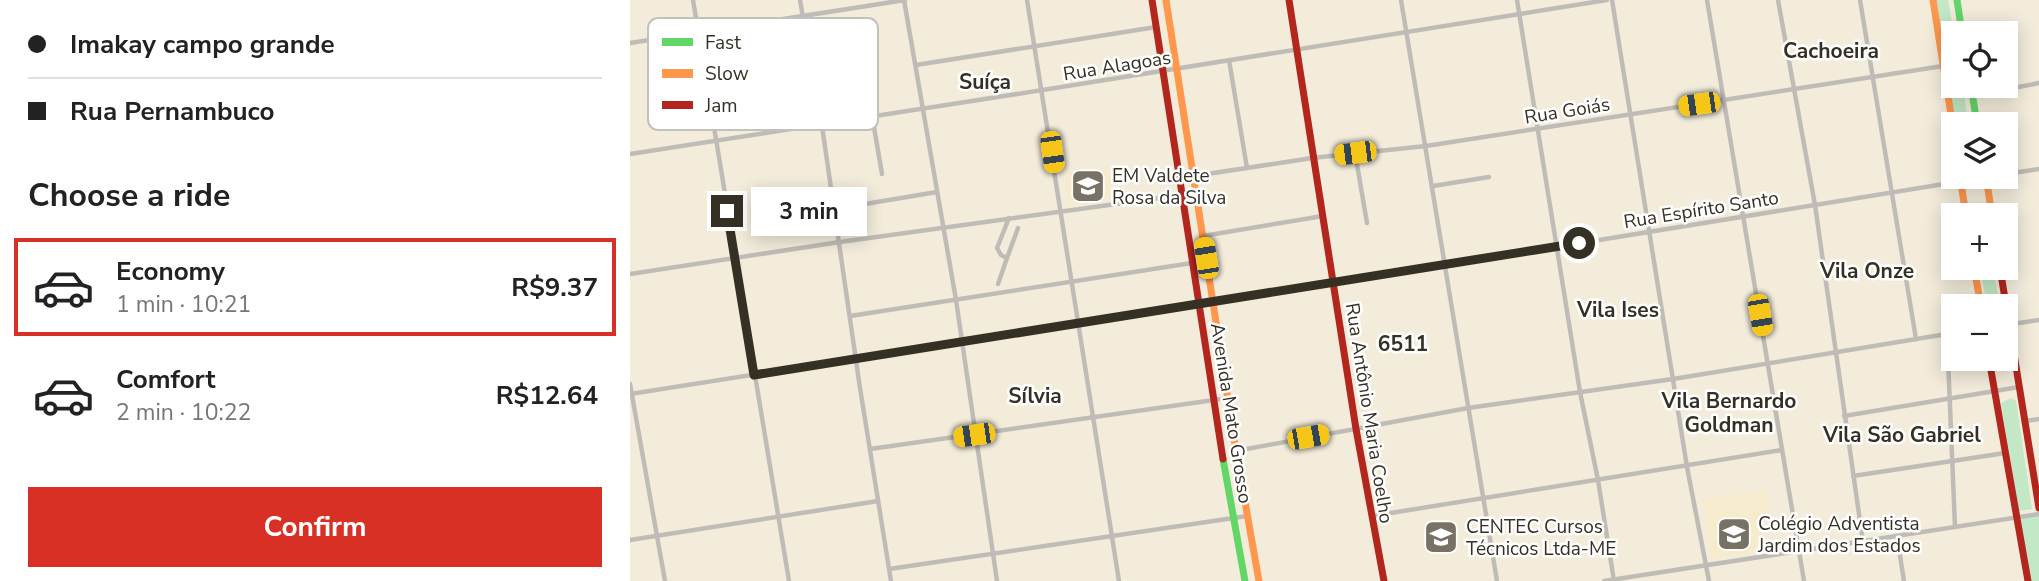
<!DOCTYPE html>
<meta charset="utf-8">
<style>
:root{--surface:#fff;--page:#f6f6f6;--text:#222;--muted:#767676;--line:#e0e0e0;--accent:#d93025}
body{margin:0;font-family:"Nunito Sans",sans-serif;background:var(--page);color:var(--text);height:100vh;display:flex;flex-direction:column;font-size:26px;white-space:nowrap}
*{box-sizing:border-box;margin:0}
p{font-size:23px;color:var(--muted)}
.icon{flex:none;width:38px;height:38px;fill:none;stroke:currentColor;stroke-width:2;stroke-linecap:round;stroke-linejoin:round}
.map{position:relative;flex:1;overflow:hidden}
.side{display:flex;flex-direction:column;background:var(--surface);width:630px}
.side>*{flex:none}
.guide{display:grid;align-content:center;height:154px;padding:0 28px;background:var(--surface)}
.tools{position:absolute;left:1311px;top:21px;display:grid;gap:14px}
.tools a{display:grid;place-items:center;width:77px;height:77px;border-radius:0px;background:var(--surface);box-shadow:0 4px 18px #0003;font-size:35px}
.end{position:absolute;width:32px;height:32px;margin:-16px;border:9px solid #353024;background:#fff;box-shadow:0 0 0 4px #fff}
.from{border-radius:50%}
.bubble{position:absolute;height:49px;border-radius:0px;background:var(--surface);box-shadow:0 4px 18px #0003;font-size:23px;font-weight:700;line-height:49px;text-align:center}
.car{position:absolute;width:21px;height:42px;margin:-21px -10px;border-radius:9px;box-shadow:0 0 5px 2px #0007;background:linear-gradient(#f5c518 24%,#345 0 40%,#f5c518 0 76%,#345 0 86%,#f5c518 0)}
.guide b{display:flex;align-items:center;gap:24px;height:66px;font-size:26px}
.guide b+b{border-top:2px solid var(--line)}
.guide i{width:18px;height:18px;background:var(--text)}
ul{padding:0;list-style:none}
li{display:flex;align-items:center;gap:21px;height:98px;margin:0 14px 10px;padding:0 14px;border:4px solid transparent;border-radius:0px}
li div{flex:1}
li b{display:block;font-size:26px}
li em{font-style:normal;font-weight:700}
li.on{border-color:var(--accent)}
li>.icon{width:63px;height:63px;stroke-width:1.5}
h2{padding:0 28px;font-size:32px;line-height:84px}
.button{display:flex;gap:14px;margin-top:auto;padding:14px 28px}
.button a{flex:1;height:80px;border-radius:0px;background:var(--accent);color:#fff;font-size:28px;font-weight:700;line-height:80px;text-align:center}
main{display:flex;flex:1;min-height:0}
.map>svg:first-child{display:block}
.built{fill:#f6ebcd}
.green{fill:#c2e8c5}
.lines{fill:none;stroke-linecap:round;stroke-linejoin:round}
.street{stroke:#bfbcb7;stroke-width:4.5}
.fast{stroke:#63d668;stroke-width:7}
.slow{stroke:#ff974d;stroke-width:7}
.jam{stroke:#b3261e;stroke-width:7}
.route{stroke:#353024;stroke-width:9}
.labels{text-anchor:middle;stroke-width:5;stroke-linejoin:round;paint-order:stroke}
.street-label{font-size:19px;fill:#353024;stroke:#fff}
.poi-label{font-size:19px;fill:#353024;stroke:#fff;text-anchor:start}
.neighbourhood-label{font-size:21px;font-weight:bold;fill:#353024;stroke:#fff}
.key{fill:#fff;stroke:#c2c1bd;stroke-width:2}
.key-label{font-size:19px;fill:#353024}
</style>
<main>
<section class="side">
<div class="guide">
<b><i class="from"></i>Imakay campo grande</b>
<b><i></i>Rua Pernambuco</b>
</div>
<h2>Choose a ride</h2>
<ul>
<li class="on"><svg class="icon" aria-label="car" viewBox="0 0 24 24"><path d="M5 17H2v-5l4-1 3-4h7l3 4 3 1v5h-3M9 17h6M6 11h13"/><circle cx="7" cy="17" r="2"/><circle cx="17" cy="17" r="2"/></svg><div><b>Economy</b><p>1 min · 10:21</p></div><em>R$9.37</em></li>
<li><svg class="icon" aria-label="car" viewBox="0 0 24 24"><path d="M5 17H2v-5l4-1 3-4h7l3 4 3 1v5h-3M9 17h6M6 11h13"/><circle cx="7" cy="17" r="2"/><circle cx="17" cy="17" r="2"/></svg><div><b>Comfort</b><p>2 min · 10:22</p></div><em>R$12.64</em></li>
</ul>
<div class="button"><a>Confirm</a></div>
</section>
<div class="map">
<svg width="1409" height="581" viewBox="0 0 1409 581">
<rect width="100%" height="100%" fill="#f3ecdb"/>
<g class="built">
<polygon points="478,167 483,197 438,204 434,174"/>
<polygon points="1136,490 1140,516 1128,519 1133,550 1081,559 1072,500"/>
</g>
<g class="green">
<polygon points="1304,0 1318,0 1324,33 1323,86 1333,86 1338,124 1324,124"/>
<polygon points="1350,268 1363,268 1370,306 1357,306"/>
<polygon points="1381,398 1386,401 1402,509 1389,511 1371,403"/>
<polygon points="1409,514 1409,581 1398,581 1388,517"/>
</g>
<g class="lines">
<g class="street">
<polyline points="63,0 159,581"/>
<polyline points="170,0 192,126 230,388 261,581"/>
<polyline points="274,0 326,300 367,581"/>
<polyline points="397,0 489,581"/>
<polyline points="771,0 867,581"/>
<polyline points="887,0 950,392 968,480 984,581"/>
<polyline points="982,0 1057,467 1079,581"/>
<polyline points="1077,0 1174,581"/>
<polyline points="1148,0 1185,205 1233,542"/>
<polyline points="1230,0 1286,339"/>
<polyline points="0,43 275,0"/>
<polyline points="231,51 252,174"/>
<polyline points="599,60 617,168"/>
<polyline points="286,65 526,27"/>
<polyline points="1342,96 1409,83"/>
<polyline points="725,153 737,223"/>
<path d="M0,154C326,104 651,53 977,0"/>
<polyline points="1376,174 1409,169"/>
<polyline points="564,176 682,158 796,146 1313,66"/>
<polyline points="803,186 859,177"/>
<polyline points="223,206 307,192"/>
<polyline points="379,218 367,248 371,255 377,258 388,228"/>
<polyline points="573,236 693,216"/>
<polyline points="0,274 210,242 552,195"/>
<polyline points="368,284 377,258"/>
<polyline points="220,316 562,263"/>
<polyline points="1376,325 1409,320"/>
<polyline points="1317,334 1325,527"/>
<polyline points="0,384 35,581"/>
<polyline points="0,394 570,305 703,281 926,247 1357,177"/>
<polyline points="1214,416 1389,387"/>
<polyline points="1395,421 1409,419"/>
<polyline points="240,449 598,398"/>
<polyline points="606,451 838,408 1043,379 1323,333"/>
<polyline points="1223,476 1375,453"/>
<polyline points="742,516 1152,450"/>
<polyline points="1267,537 1274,581"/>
<polyline points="0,540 248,501"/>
<polyline points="259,569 617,516"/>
<polyline points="974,581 1409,514"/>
</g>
<g class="fast">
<polyline points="1327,0 1332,33"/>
<polyline points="1341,86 1347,124"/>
<polyline points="593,459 615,581"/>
</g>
<g class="slow">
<polyline points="536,0 606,451 629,581"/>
<polyline points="1303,0 1323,128"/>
<polyline points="1330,177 1336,215"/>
<polyline points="1356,177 1362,215"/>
<polyline points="1344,268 1351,306"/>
</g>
<g class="jam">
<polyline points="522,0 593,459"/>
<polyline points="659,0 726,429 754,581"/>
<polyline points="1370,268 1409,508"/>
<polyline points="1359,359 1398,581"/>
</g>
</g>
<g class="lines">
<polyline class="route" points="97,211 124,375 949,243"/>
</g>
<defs>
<g id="school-square" transform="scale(1.75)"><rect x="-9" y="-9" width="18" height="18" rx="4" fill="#787264" stroke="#fff"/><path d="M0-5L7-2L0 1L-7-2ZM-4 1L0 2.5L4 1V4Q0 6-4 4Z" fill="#fff"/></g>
</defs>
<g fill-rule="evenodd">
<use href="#school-square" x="458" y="186"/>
<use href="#school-square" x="1104" y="534"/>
<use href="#school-square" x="811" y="537"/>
</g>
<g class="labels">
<g class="street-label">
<text transform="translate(487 65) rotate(-9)" y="7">Rua Alagoas</text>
<text transform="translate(937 110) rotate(-9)" y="7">Rua Goiás</text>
<text transform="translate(1071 209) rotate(-9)" y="7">Rua Espírito Santo</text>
<text transform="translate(602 413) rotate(81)" y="7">Avenida Mato Grosso</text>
<text transform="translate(740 413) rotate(81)" y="7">Rua Antônio Maria Coelho</text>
</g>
<g class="poi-label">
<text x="482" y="182">EM Valdete<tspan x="482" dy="22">Rosa da Silva</tspan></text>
<text x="1128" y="530">Colégio Adventista<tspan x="1128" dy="22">Jardim dos Estados</tspan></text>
<text x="836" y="533">CENTEC Cursos<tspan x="836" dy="22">Técnicos Ltda-ME</tspan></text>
</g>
<g class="neighbourhood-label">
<text x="1201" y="58">Cachoeira</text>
<text x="355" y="89">Suíça</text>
<text x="1237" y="278">Vila Onze</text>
<text x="988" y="317">Vila Ises</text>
<text x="773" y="351">6511</text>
<text x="405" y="403">Sílvia</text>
<text x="1099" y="408">Vila Bernardo<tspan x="1099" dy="24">Goldman</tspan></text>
<text x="1272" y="442">Vila São Gabriel</text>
</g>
</g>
<rect x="18" y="18" width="230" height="112" rx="10" class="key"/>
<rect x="32" y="38" width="31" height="8" fill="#63d668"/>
<rect x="32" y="69" width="31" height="9" fill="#ff974d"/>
<rect x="32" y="101" width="31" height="8" fill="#b3261e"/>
<g class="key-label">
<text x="75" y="49">Fast</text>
<text x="75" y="80">Slow</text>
<text x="75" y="112">Jam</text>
</g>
</svg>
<div class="tools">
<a><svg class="icon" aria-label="locate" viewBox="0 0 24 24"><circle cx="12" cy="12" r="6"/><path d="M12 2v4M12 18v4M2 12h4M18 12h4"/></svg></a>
<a><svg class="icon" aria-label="layers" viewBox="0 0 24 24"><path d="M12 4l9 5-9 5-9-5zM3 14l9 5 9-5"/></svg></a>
<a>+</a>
<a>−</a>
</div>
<i class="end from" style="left:949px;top:243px"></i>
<i class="end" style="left:97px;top:211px"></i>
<div class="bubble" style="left:121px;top:187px;width:116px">3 min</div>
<i class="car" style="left:1069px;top:104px;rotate:262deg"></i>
<i class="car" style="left:422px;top:152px;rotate:172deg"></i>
<i class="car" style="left:725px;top:153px;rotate:263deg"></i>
<i class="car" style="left:576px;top:258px;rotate:351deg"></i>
<i class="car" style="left:1130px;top:315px;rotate:170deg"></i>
<i class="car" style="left:344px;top:435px;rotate:262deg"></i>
<i class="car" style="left:678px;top:437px;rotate:80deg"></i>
</div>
</main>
